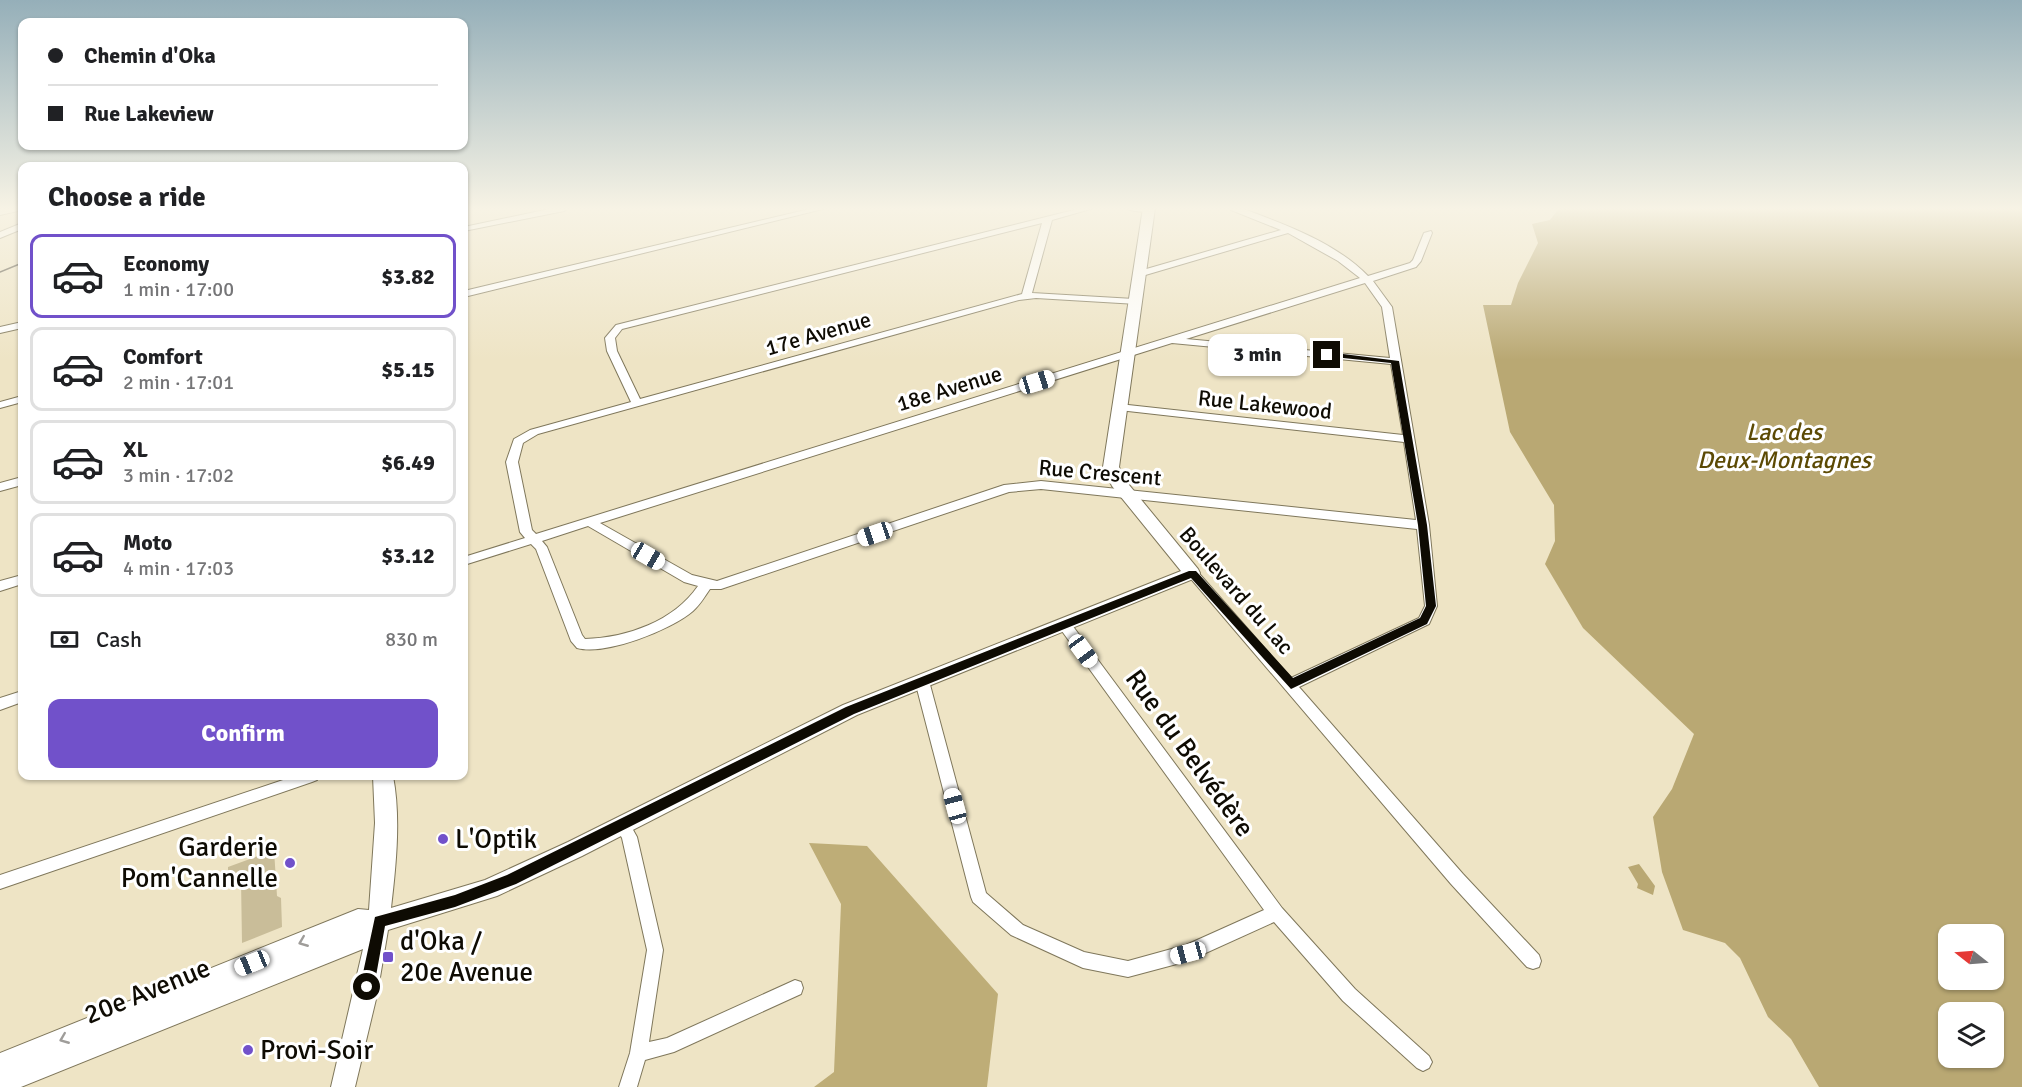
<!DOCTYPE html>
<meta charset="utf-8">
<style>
:root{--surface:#fff;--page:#f2f2f2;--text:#202124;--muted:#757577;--line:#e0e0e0;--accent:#7151ca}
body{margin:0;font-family:Signika,sans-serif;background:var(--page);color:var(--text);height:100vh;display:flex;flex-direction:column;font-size:22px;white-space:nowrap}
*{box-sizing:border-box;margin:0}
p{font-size:20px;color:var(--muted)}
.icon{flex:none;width:33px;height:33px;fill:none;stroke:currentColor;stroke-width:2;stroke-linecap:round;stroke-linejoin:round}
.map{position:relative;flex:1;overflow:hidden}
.drawer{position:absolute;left:18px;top:162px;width:450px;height:618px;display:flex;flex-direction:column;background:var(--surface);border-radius:12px;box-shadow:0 2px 4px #0004}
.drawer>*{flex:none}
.guide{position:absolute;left:18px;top:18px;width:450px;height:132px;border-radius:12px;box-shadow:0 2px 4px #0004;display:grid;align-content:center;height:132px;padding:0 30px;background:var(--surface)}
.needle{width:39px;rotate:287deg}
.controls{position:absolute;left:1938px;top:924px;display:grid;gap:12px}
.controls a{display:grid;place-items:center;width:66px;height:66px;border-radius:12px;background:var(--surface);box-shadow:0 2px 4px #0004;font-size:30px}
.end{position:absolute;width:27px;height:27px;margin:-14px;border:8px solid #0e0b03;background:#fff;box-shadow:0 0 0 3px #fff}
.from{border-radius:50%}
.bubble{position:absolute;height:42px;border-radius:12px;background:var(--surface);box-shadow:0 2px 4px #0004;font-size:20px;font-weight:700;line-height:42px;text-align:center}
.car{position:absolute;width:18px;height:36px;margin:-18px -9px;border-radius:8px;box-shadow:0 0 4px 2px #0007;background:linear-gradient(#fff 24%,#345 0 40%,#fff 0 76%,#345 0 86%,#fff 0)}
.guide b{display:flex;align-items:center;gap:21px;height:57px;font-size:22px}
.guide b+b{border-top:2px solid var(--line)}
.guide i{width:15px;height:15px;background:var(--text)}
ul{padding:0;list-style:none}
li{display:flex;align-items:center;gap:18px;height:84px;margin:0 12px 9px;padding:0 18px;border:3px solid var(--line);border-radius:12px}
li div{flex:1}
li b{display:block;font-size:22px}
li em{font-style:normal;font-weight:700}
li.current{border-color:var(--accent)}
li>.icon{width:54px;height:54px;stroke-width:1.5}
h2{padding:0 30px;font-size:27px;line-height:72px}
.pay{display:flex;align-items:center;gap:15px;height:66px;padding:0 30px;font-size:22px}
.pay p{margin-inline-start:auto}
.cta{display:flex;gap:12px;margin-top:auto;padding:12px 30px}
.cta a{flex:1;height:69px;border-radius:12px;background:var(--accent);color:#fff;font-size:24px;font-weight:700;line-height:69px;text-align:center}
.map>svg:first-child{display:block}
.green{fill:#c9bd99}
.forest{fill:#bead77}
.water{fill:#b9a873;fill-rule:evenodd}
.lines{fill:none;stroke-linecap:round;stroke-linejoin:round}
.street-casing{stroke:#7f775b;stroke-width:2}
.secondary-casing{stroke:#7f775b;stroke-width:2}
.street{fill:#fff;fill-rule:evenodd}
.secondary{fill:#fff;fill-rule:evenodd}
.tram{stroke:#4b4638;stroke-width:1.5}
.oneway{stroke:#9f9d9a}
.route{fill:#0e0b03}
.poi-dot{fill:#7151ca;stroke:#fff;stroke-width:2}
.labels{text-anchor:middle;stroke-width:6;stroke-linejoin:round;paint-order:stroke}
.street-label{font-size:22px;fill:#0e0b03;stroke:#fff}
.water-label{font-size:24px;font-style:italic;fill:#5c4a04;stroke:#fff}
.near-street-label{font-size:27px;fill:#0e0b03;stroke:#fff}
.near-poi-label{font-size:27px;fill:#0e0b03;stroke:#fff;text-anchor:start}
</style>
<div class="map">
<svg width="2022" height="1087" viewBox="0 0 2022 1087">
<rect width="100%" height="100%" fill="#eee4c5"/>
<polygon class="green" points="274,850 277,896 281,898 282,927 242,943 241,880 228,884 228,867"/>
<polygon class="forest" points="809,843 867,846 998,994 987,1087 814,1087 834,1072 841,904"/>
<g class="water">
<path d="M1559,208H2022V1087H1819L1791,1039L1768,1017L1740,958L1725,943L1683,930L1662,872L1653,817L1672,789L1694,734L1583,628L1545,564L1555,541L1554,505L1510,432L1483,305H1511L1518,283L1538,243L1532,224L1550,220ZM1948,934H1994V980H1948ZM1948,1012H1994V1058H1948Z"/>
<polygon points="1639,864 1655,886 1653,895 1637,888 1638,884 1628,867"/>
</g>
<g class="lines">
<g class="street-casing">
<g id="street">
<polygon points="10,208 22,208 22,210 0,215 0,209"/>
<polygon points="554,208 568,208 564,211 464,231 464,227"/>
<polygon points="814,208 827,208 464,297 464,291"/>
<path d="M1082,208H1094L1052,220L1032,293L1134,299L1137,300V304L1036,298L1019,300L538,434L523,443L518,462L532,530L536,534L1360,278L1338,261L1288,233L1142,276H1136V272L1281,230L1231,210L1230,208H1241C1284,224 1335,242 1368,276L1410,263L1413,260L1424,233L1431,231L1432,233L1421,261L1416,267L1373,281L1392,307L1429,525L1437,606L1429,624L1299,687L1463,874L1539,955L1541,961L1539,967L1533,969L1527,967L1451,884L1186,573L1188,570H1196L1291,678L1419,618L1425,606L1417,529L1041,489L1009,492L721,589H710C705,596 700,605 693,611C671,630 605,656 577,648L571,641L536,549L531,544L464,565V557L525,538L520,532L506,462L514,439L530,430L631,402L607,351L605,338L616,325ZM1042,223L1022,294L640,399L617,351L615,338L622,329ZM1365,283L1382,307L1390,358L1186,339ZM1172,343L1391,364L1403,435L1119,404L1114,407L1119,410L1404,442L1416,520L1041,481L1004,485L717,581L692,575L600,523ZM588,526L684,582L698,586C674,621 627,638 585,639L582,635L547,547L542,541Z"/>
<path d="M1126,208H1152L1153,209C1147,213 1132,212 1126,208Z"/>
<polygon points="22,223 22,229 0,238 0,232"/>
<polygon points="22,322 22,328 0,333 0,327"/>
<polygon points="22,396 22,402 0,408 0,402"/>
<polygon points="22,477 22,485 0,491 0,483"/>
<polygon points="22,575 22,584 0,591 0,581"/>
<polygon points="1064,619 1069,621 1282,908 1355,989 1429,1056 1432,1062 1429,1068 1423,1071 1417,1068 1343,1001 1274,922 1188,961 1128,977 1083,968 1011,935 973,902 971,897 915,681 917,677 922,676 927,677 929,681 986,893 1023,925 1084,952 1128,961 1186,945 1264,910 1059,627 1058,624 1059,621"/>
<polygon points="22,691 22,702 0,710 0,698"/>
<polygon points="295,776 319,776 317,780 312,782 0,889 0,875"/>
<polygon points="622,817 627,819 637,837 663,950 649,1042 667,1038 795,980 801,982 803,988 801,994 674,1052 645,1060 637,1087 619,1087 630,1053 647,950 622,838 614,824 617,819"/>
</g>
</g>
<g class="secondary-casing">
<path id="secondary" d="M1143,208H1155L1119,467L1125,480L1198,569L1200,573L1198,577L857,715L582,856L497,896L388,930L377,995L355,1087H331L363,949L21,1087H0V1053L358,909L369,910L375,823L373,776H393C401,817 396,866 391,908L485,880L568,842L843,705L1181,571L1112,486L1103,467Z"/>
</g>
<use href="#street" class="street"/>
<use href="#secondary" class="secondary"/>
<polyline class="tram" points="0,272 22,263"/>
</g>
<defs><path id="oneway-chevron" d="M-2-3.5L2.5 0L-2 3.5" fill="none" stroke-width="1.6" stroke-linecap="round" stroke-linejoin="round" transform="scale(1.5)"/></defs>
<g class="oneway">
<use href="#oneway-chevron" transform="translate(303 942) rotate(158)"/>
<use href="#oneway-chevron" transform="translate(64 1039) rotate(158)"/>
</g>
<linearGradient id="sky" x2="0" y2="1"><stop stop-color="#95afb9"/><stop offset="0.58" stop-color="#f7f3e5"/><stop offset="1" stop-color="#f7f3e5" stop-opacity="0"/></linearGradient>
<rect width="2022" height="360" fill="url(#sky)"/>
<polygon class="route" points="1327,352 1399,361 1427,525 1436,606 1427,624 1291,689 1191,578 854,714 516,884 455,907 385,926 374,987 372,991 362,991 360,987 375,917 455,895 507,875 846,707 1189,571 1196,571 1293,678 1420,618 1426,606 1418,525 1391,363 1324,356"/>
<g class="poi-dot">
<circle cx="443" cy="839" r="6"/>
<circle cx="290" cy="863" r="6"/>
<rect x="382" y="951" width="12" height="12" rx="3"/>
<circle cx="248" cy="1050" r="6"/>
</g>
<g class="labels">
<g class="street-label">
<text transform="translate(818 333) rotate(-16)" y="8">17e Avenue</text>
<text transform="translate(949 388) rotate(-17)" y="8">18e Avenue</text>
<text transform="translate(1265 404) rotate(6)" y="8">Rue Lakewood</text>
<text transform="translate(1100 472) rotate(5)" y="8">Rue Crescent</text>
<text transform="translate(1237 590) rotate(49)" y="8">Boulevard du Lac</text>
</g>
<g class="water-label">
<text x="1784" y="440">Lac des<tspan x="1784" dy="28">Deux-Montagnes</tspan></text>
</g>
<g class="near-street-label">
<text transform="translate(1190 753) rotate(54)" y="9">Rue du Belvédère</text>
<text transform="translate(147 991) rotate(-22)" y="9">20e Avenue</text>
</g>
<g class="near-poi-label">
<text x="455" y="848">L'Optik</text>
<text x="278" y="856" text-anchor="end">Garderie<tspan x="278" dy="31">Pom'Cannelle</tspan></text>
<text x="400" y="950">d'Oka /<tspan x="400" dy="31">20e Avenue</tspan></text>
<text x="260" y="1059">Provi-Soir</text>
</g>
</g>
</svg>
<div class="controls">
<a><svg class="needle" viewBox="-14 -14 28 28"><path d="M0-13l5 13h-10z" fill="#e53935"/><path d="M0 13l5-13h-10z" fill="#757577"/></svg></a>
<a><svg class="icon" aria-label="layers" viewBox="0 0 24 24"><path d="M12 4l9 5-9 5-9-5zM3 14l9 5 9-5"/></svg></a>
</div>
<i class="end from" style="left:367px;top:987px"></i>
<i class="end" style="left:1327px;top:355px"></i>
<div class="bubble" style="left:1208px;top:334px;width:99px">3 min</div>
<i class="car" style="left:1037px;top:382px;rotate:73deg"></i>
<i class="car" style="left:875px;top:534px;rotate:251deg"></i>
<i class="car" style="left:648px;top:556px;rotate:120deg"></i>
<i class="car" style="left:1083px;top:651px;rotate:144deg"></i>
<i class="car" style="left:955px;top:806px;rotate:345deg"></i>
<i class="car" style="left:1188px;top:953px;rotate:255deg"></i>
<i class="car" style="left:252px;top:963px;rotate:248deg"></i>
<div class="guide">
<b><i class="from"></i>Chemin d'Oka</b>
<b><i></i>Rue Lakeview</b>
</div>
<section class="drawer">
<h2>Choose a ride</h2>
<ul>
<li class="current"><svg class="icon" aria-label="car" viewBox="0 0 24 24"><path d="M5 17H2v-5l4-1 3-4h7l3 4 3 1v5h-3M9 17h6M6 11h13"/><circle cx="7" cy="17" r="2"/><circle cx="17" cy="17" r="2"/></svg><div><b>Economy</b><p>1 min · 17:00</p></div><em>$3.82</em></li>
<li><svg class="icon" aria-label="car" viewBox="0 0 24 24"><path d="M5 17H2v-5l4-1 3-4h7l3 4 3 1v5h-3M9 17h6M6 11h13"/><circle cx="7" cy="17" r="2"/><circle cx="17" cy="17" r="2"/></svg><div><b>Comfort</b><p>2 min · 17:01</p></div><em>$5.15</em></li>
<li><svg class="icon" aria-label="car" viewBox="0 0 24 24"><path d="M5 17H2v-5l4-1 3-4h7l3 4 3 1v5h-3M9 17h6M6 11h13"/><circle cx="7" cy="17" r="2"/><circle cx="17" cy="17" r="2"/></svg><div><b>XL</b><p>3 min · 17:02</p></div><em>$6.49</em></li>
<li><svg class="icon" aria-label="car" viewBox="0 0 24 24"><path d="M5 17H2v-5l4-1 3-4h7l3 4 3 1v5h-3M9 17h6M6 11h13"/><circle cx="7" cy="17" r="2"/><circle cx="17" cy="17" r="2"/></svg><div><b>Moto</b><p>4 min · 17:03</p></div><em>$3.12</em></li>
</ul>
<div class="pay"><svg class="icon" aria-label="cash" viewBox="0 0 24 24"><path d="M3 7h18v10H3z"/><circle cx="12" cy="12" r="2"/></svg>Cash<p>830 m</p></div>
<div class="cta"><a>Confirm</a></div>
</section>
</div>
